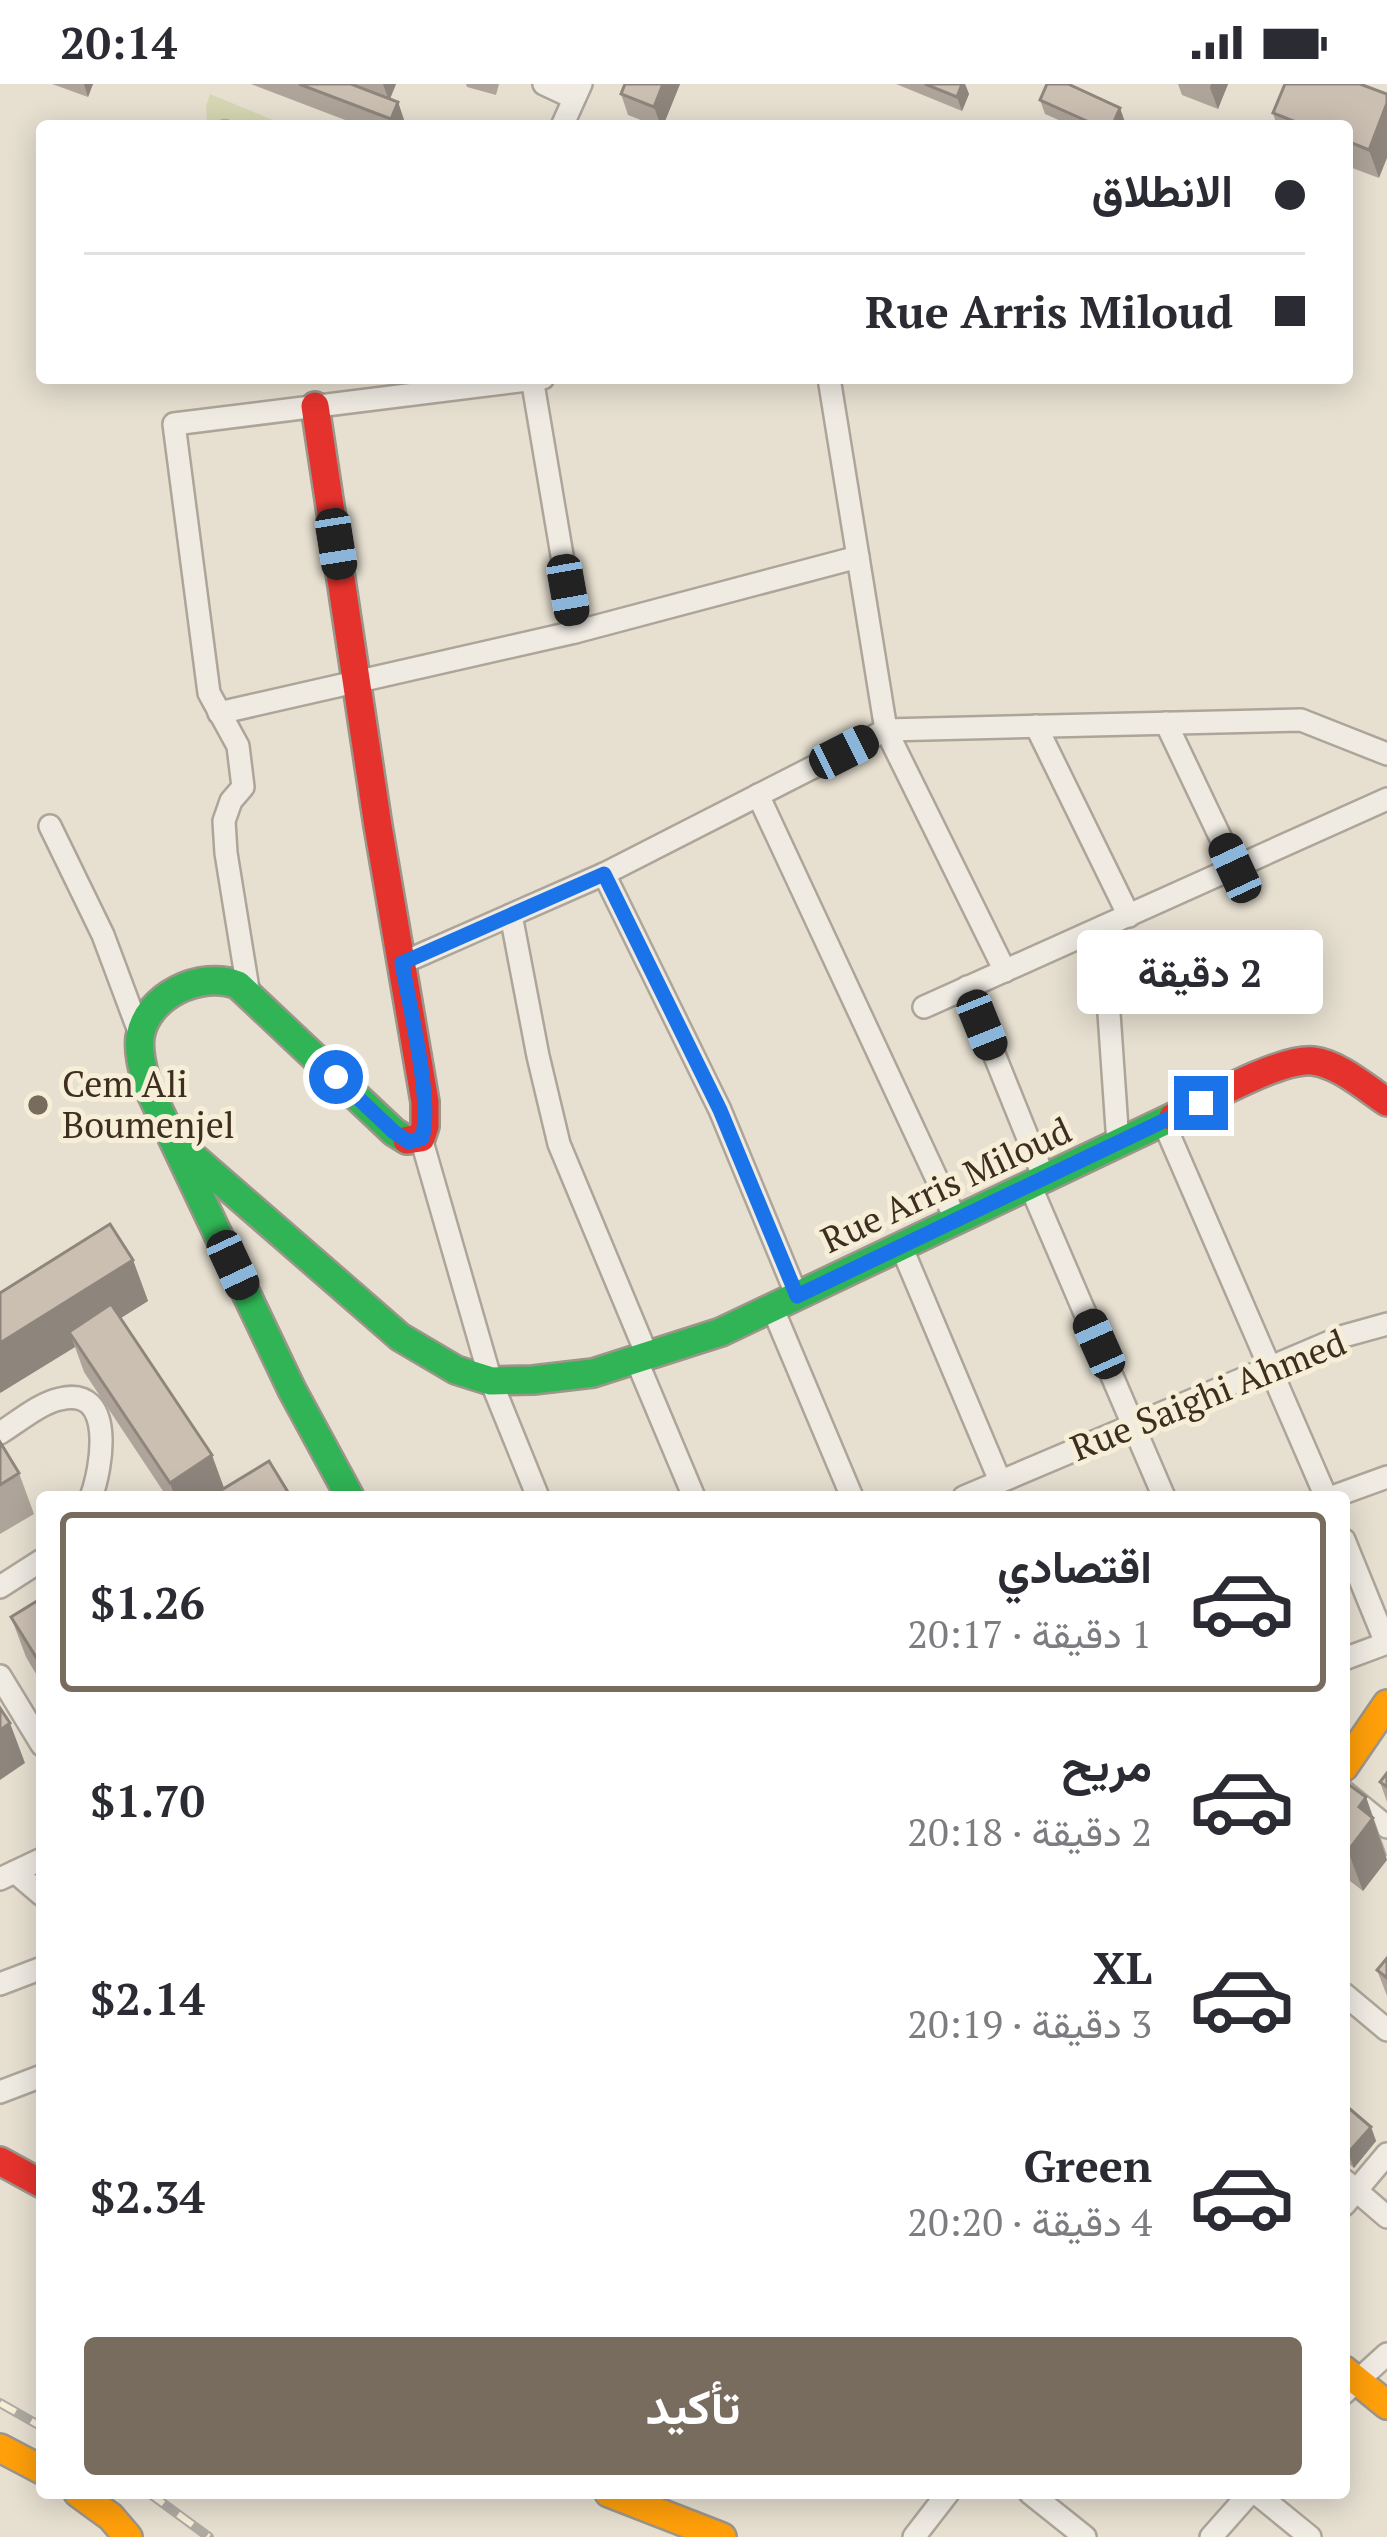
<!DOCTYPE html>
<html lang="ar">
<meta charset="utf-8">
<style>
:root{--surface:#fff;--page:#f2f2f3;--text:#2b2b33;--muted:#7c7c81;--line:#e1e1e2;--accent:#786c5e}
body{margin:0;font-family:"PT Serif",Vazirmatn,serif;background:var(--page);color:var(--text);direction:rtl;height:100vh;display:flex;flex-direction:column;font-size:45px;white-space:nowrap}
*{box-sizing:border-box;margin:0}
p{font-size:39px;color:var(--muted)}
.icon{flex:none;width:66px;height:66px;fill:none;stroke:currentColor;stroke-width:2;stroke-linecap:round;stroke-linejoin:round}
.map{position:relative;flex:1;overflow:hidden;direction:ltr}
.details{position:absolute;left:36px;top:1407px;width:1314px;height:1008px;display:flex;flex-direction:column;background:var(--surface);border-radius:12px;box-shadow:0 6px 30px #0003;direction:rtl}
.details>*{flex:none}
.guide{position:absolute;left:36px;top:36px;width:1317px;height:264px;border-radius:12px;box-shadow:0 6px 30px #0003;direction:rtl;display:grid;align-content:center;height:264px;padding:0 48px;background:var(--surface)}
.end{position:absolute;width:54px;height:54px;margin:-27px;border:15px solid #1a73e8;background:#fff;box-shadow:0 0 0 6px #fff}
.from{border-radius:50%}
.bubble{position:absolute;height:84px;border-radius:12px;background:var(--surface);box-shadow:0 6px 30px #0003;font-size:39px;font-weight:700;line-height:84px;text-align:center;direction:rtl}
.car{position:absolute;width:36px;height:72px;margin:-36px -18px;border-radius:15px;box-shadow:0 0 9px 3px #0007;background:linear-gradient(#222 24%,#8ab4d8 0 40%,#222 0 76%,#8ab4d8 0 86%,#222 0)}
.guide b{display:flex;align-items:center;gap:42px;height:114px;font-size:45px}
.guide b+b{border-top:3px solid var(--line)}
.guide i{width:30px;height:30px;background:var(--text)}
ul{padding:21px 0 0;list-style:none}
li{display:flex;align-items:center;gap:36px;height:180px;margin:0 24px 18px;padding:0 24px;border:6px solid transparent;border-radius:12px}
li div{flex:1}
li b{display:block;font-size:45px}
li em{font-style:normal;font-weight:700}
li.selected{border-color:var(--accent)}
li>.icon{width:108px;height:108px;stroke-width:1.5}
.primary-button{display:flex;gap:24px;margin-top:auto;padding:24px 48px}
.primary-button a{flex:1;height:138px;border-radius:12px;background:var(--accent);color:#fff;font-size:48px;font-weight:700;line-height:138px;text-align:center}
.status{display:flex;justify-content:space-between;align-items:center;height:84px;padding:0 60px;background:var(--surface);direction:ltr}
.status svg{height:33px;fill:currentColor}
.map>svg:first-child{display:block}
.forest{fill:url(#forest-crowns)}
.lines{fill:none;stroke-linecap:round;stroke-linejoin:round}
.street-casing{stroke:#ada599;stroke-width:26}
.fast-casing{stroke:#9c958a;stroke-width:32}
.slow-casing{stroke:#9c958a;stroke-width:32}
.jam-casing{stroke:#9c958a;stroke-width:32}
.street{stroke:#efebe3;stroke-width:21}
.fast{stroke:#30b455;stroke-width:27}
.slow{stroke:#ff9f0a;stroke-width:27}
.jam{stroke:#e5322d;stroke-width:27}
.rail-casing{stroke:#afaaa2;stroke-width:10}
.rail{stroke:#f7eed8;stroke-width:6;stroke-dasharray:18;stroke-linecap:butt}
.wall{fill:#afa499}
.shaded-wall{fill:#8e867d}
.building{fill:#cbbfb2;stroke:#8e867d;stroke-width:3}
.route{stroke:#1a73e8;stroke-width:15}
.poi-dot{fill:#786c5e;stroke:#f7eed8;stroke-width:4.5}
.labels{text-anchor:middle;stroke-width:10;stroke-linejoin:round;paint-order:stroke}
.poi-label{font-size:36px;fill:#3d2e20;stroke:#f7eed8;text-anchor:start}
.street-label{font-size:36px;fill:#3d2e20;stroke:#f7eed8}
</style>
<div class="status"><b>20:14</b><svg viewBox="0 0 49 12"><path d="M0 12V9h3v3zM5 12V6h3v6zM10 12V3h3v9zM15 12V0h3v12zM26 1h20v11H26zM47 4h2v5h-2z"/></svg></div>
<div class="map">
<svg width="1387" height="2453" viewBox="0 0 1387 2453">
<defs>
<pattern id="forest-crowns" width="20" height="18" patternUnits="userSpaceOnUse" patternTransform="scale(3)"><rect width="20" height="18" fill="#d6d7b3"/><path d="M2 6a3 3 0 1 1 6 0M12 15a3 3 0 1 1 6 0" fill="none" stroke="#b9b99a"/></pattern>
</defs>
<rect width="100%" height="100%" fill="#e7e0d1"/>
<polygon class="forest" points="210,10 287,42 207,42 206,22"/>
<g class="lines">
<g class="street-casing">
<g id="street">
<polyline points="544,0 574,14"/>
<polyline points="562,42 581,0"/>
<polyline points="532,294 575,548"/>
<polyline points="829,294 886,646 1005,887"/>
<polyline points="219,629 575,548 858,473"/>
<polyline points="1166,639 1235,784"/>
<polyline points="1036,642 1129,832"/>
<polyline points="758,711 956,1136"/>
<polyline points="50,742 103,851 140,950"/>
<polyline points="604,790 720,1026 797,1212"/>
<polyline points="511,831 538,972 559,1060 647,1271"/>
<polyline points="1103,843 1118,1059"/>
<polyline points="402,879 604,790 886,646 1301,636 1387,670"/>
<polyline points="967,903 1044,1094"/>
<polyline points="249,911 226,769 224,737 231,717 243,703 238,662 209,609 174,340 543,294"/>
<polyline points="924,923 1387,715"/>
<polyline points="1163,1037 1326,1413"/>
<polyline points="421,1054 491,1297 538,1413"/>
<polyline points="1030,1101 1164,1413"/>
<polyline points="901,1162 1000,1397"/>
<polyline points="772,1223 852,1413"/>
<polyline points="636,1275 694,1413"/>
<path d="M0,1349C18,1338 40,1319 60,1315C116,1301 102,1384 91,1413"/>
<polyline points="964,1413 1344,1252 1387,1240"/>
<polyline points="1332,1413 1387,1393"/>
<polyline points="1344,1456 1386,1559"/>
<polyline points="0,1503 42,1476"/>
<polyline points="1344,1575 1387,1559"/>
<polyline points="0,1592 42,1661"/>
<polyline points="1344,1708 1387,1743"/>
<polyline points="15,1788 42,1811"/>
<polyline points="0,1795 42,1775"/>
<polyline points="0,1900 42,1884"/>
<polyline points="1344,1910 1387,1946"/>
<polyline points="0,2008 42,1992"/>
<polyline points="1344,2096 1387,2133"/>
<polyline points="1344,2121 1387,2070"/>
<polyline points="1344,2309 1387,2270"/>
<polyline points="1030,2409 1085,2453"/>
<polyline points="1256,2409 1310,2453"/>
<polyline points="914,2453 948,2409"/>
<polyline points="1211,2453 1250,2409"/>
</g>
</g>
<g class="fast-casing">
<g id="fast">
<polyline points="184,1065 400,1253 456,1286 491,1297 533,1296 593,1289 721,1248 1173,1033"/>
<path d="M350,1413L292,1306L147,1001C143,986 138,969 140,953C146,912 201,886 238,901L394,1048L407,1056"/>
</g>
</g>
<g class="slow-casing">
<g id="slow">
<polyline points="1344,1683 1387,1620"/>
<polyline points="1344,2286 1387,2321"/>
<polyline points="0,2364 42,2386"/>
<polyline points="78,2409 111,2433 128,2453"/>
<polyline points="609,2409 722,2453"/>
</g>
</g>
<g class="jam-casing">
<g id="jam">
<polyline points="315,322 378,742 425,1018 425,1042 421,1054 407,1056"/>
<path d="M1173,1033C1205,1017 1279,974 1313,977C1339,980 1366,1004 1387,1018"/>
<polyline points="0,2077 42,2100"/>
</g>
</g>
<use href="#street" class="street"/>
<use href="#fast" class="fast"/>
<use href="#slow" class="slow"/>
<use href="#jam" class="jam"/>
<g class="rail-casing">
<g id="rail">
<polyline points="0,2319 42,2343"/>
<polyline points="149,2409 209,2453"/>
</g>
</g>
<use href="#rail" class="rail"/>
</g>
<g class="wall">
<polygon points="52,0 93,0 88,13"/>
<polygon points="251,0 396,0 390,15 398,18 405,39 404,42 361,42"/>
<polygon points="466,0 499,0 496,11 467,3"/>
<polygon points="625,0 680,0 663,42 656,42 628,31 621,10"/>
<polygon points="896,0 965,0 969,10 962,27"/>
<polygon points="1178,0 1228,0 1218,25 1182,11"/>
<polygon points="1360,0 1379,94 1347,82 1347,42 1277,42 1273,29"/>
<polygon points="1040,16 1125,38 1123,42 1072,42 1045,30"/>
<polygon points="133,1176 148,1217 120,1234 224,1404 291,1413 167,1413 84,1288 75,1263 0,1309"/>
<polygon points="0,1358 19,1389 34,1430 0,1450"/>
<polygon points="42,1514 42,1600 26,1573 11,1533"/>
<polygon points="1387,1689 1387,1718 1380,1698"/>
<polygon points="1344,1697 1366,1713 1387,1771 1363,1807 1350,1797 1347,1789 1344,1792"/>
<polygon points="1387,1874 1387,1912 1377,1886"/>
<polygon points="1344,2020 1371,2043 1376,2057 1354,2084 1344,2076"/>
</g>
<g class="shaded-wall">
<polygon points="84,0 93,0 88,13"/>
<polygon points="383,0 396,0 389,17"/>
<polygon points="663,0 680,0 663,42 661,42 654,23"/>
<polygon points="962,0 965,0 969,10 962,27 957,13"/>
<polygon points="1211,0 1228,0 1218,25 1210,4"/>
<polygon points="398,18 405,39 404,42 393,42 391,35"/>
<polygon points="1387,19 1387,74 1379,94 1369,66"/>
<polygon points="1120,24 1125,38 1123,42 1112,42"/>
<polygon points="133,1176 148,1217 78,1261 69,1248 75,1263 0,1309 0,1259"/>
<polygon points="212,1371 227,1412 175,1413 170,1399"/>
<polygon points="10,1639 25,1679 0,1696 0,1646"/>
<polygon points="1366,1713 1387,1776 1363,1807 1348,1767 1359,1723"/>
<polygon points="1371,2043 1376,2057 1354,2084 1348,2069"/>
</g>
<g class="building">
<polygon points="299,0 351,0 398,18 391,35"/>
<polygon points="625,0 663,0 654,23 621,10"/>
<polygon points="925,0 962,0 957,13"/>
<polygon points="1047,0 1068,0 1120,24 1112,42 1098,42 1040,16"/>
<polygon points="1285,0 1360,0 1387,10 1387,19 1369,66 1347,57 1347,42 1306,42 1273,29"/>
<polygon points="110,1140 133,1176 0,1259 0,1209"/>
<polygon points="111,1220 212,1371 170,1399 69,1248"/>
<polygon points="0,1358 19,1389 0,1401"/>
<polygon points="269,1377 291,1413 210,1413"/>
<polygon points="42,1514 42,1570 36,1573 11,1533"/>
<polygon points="0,1624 10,1639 0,1646"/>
<polygon points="1387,1689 1387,1703 1380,1698"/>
<polygon points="1344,1697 1366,1713 1359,1723 1373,1734 1348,1767 1344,1763"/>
<polygon points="1387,1874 1387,1894 1377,1886"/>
<polygon points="1344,2020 1371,2043 1348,2069 1344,2066"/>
</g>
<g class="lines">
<path class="route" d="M336,993L394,1048L409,1058L422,1054C433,1018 409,921 402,879L604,790L720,1026L797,1212L1201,1019"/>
</g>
<circle class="poi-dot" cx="38" cy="1021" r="12"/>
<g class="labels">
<g class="poi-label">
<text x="62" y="1013">Cem Ali<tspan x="62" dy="41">Boumenjel</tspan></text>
</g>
<g class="street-label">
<text transform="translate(946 1101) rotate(-25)" y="13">Rue Arris Miloud</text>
<text transform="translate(1208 1311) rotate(-22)" y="13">Rue Saighi Ahmed</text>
</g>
</g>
</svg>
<i class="end from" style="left:336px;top:993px"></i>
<i class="end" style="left:1201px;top:1019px"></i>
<div class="bubble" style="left:1077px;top:846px;width:246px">2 دقيقة</div>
<i class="car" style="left:336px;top:460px;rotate:171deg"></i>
<i class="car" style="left:568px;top:506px;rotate:170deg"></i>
<i class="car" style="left:844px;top:668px;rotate:63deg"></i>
<i class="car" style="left:1235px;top:784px;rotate:335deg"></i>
<i class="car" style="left:982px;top:941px;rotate:158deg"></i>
<i class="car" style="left:233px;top:1181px;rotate:155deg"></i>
<i class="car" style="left:1099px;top:1260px;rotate:336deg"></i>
<div class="guide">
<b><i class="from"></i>الانطلاق</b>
<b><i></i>Rue Arris Miloud</b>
</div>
<section class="details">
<ul>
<li class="selected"><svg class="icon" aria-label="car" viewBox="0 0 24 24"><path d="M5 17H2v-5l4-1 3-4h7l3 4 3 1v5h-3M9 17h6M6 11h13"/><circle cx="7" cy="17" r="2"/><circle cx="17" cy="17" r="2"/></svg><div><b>اقتصادي</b><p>1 دقيقة · 20:17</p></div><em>$1.26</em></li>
<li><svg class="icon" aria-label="car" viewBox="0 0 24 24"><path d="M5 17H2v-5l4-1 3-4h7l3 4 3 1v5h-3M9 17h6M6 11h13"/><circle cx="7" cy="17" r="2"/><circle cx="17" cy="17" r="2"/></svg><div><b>مريح</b><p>2 دقيقة · 20:18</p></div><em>$1.70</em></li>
<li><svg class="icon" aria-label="car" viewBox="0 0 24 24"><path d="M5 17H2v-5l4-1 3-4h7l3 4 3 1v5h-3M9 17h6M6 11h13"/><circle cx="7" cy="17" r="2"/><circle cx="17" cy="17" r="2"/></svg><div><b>XL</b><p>3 دقيقة · 20:19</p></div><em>$2.14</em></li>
<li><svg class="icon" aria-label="car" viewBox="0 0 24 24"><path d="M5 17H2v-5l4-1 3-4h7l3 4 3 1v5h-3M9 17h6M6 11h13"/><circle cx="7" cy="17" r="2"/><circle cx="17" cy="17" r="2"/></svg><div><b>Green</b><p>4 دقيقة · 20:20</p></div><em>$2.34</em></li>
</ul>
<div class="primary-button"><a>تأكيد</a></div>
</section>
</div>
